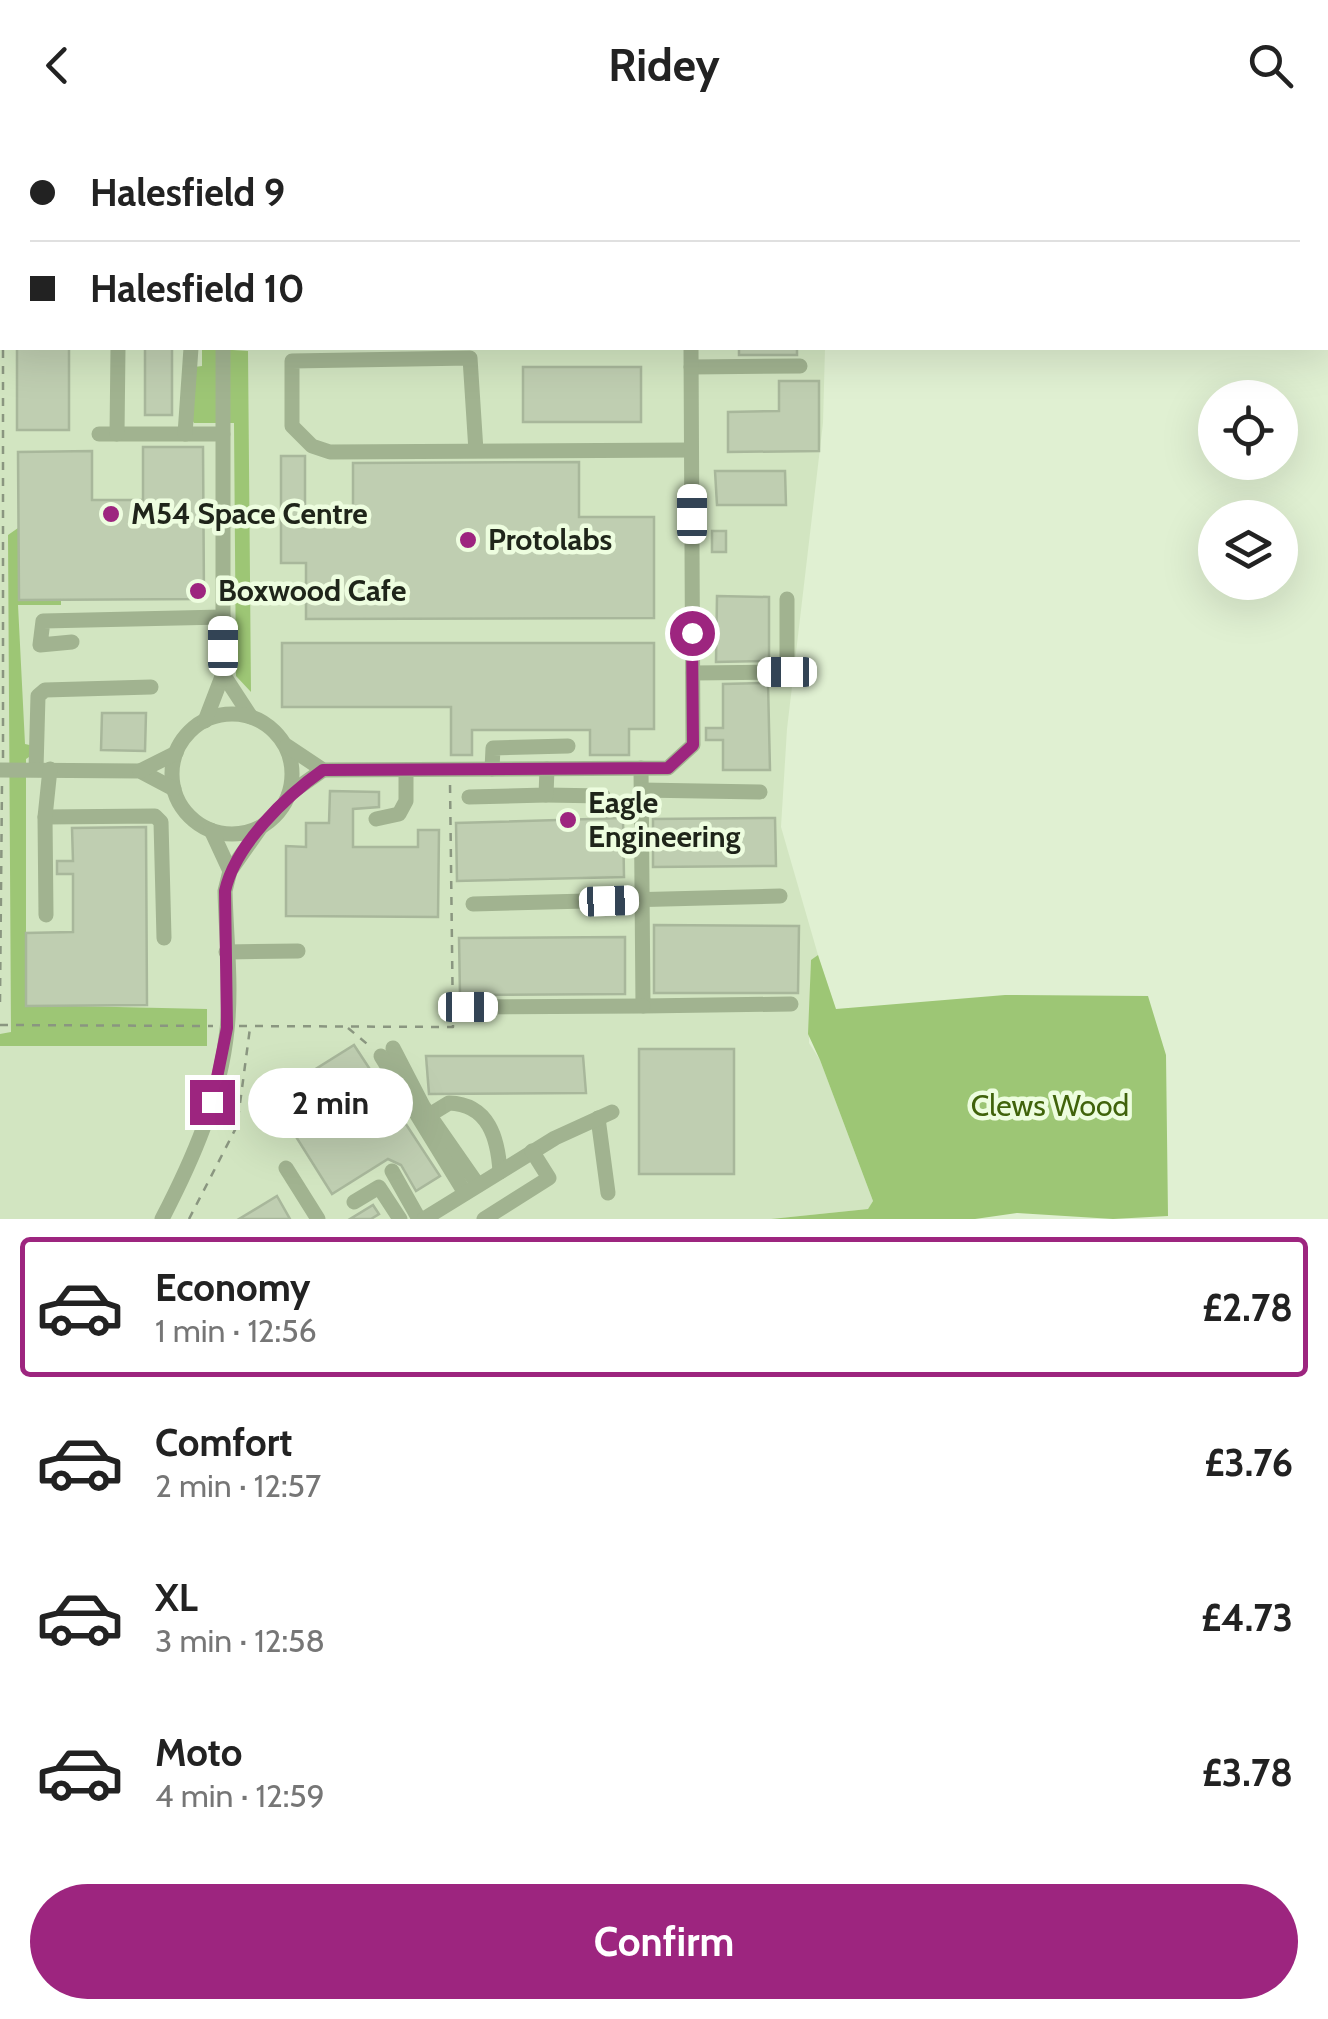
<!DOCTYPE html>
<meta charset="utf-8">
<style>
:root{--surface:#fff;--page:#f6f6f6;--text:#222;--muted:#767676;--line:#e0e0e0;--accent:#9d257f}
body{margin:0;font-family:Cabin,sans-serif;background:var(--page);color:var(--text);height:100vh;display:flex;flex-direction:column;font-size:38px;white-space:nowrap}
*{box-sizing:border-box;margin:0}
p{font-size:32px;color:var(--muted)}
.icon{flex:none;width:55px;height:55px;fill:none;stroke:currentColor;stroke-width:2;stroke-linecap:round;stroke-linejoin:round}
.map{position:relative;height:1089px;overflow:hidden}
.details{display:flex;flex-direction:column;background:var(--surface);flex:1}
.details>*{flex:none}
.top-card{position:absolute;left:0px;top:0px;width:1330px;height:220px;box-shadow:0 10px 40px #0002;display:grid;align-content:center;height:220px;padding:0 30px;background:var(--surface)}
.fabs{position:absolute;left:1198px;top:250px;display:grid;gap:20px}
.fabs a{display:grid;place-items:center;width:100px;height:100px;border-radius:50%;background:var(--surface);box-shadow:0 10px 40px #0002;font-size:50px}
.end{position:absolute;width:45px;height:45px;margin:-22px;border:12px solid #9d257f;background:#fff;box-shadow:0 0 0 5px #fff}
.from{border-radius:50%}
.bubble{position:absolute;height:70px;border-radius:35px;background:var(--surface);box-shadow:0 10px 40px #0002;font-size:32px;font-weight:700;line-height:70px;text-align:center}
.car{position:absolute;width:30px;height:60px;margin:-30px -15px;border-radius:12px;box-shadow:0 0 8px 2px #0007;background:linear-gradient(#fff 24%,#345 0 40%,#fff 0 76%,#345 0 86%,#fff 0)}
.top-card b{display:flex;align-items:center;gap:35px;height:95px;font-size:38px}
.top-card b+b{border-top:2px solid var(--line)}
.top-card i{width:25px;height:25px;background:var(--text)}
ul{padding:18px 0 0;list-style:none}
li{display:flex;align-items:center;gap:30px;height:140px;margin:0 20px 15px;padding:0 10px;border:5px solid transparent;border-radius:10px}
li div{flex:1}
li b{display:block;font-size:38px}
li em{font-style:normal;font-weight:700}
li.on{border-color:var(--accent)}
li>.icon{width:90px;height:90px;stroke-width:1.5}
.primary-button{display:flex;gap:20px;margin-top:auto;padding:20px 30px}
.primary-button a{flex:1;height:115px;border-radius:60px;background:var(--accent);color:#fff;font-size:40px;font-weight:700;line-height:115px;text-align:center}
header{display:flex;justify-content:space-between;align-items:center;height:130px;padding:0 30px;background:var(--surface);font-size:45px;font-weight:700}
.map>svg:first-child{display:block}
.built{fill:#d2e5c1}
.green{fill:#9dc675}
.building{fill:#bfceb1;stroke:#a8b79b;stroke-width:2.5}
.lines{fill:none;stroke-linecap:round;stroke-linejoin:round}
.path{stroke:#8a9680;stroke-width:2.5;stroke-dasharray:8 8;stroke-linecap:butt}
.minor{stroke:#a1b390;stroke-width:15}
.route{stroke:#9d257f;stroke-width:12}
.poi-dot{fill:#9d257f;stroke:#edfddf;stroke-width:4}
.labels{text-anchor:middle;stroke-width:9;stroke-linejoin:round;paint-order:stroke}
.poi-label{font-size:30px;font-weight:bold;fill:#1f251a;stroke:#edfddf;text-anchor:start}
.park-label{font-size:30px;fill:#40630b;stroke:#edfddf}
</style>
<header><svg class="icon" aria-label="back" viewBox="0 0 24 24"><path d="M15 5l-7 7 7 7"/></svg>Ridey<svg class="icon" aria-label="search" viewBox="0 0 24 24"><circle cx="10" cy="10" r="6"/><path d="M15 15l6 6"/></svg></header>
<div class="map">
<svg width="1328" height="1089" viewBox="0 0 1328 1089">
<rect width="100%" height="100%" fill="#e0f0d2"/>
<polygon class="built" points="0,0 840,0 2,2 2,218 825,218 823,293 787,599 781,697 818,825 811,831 809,913 820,930 873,1071 868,1079 771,1089 0,1089"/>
<g class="green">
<polygon points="202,218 248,221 251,562 236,546 234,293 194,293 189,285 194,237 202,236"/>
<polygon points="18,398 19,470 61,470 61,475 18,475 25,614 34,616 32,625 26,629 26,875 207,879 207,916 0,916 0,904 11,902 8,405"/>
<polygon points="818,825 836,879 1005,865 1148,866 1166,925 1168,1086 1113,1089 1017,1083 975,1089 771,1089 868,1079 873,1071 820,930 808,904 811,830"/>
</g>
<g class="building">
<rect x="17" y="218" width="52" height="82"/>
<rect x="145" y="218" width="27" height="67"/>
<rect x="739" y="218" width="58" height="7"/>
<rect x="523" y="237" width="118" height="55"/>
<polygon points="779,251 819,251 819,321 728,322 728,282 779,281"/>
<polygon points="143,317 203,317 204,469 19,470 18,322 92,321 92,370 143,370"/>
<polygon points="281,326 305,326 305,388 353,388 353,333 579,332 579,387 654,387 654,488 306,489 306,433 281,433"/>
<polygon points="715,341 785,341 786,375 717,375"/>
<rect x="712" y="401" width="14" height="21"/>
<polygon points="717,466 769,467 769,531 716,532"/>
<polygon points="282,513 654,513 654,599 629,599 629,625 590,625 590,600 472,600 472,625 451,625 451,577 282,577"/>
<polygon points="768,553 770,640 723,640 723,610 706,610 706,598 723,598 723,554"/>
<polygon points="102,583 146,583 145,621 101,620"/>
<polygon points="330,661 379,662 379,677 353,679 353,717 418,717 418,700 439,700 438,787 286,786 286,716 306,717 306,693 329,693"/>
<polygon points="623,688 624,747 457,751 456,693"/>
<polygon points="775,688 776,736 653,737 653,689"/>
<polygon points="146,697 147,875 26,876 26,803 73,802 73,744 57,744 57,731 73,731 72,698"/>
<polygon points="654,795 799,796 798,863 654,863"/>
<polygon points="625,807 625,864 460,865 459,808"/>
<polygon points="354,915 440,1046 416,1061 401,1035 388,1029 332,1064 271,967"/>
<rect x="639" y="919" width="95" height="125"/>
<polygon points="426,926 583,926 586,963 429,964"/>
<polygon points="277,1066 290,1089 239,1089"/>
<polygon points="373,1075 379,1084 371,1089 350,1089"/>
</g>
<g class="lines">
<g class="path">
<polyline points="3,0 3,2"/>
<polyline points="1160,0 1163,2"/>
<polyline points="3,628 3,218"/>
<polyline points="0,872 2,653"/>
<polyline points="0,895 213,896"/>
<polyline points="239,896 453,897 450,653"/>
<polyline points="348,898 372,918"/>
<polyline points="189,1089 237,996 250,898"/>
</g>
<g class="minor">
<polyline points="220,0 221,2"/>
<polyline points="689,0 689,2"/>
<polyline points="808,0 816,2"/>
<polyline points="233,2 234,0"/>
<polyline points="492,2 496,0"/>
<polyline points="917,2 917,0"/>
<polyline points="691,237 800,236"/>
<polyline points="99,304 223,304"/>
<polyline points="117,304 118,218"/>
<polyline points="185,304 191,218"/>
<polyline points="476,321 470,228 292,231 292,296 312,316 330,322 691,320"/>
<polyline points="72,512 40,515 43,491 223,487"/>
<polyline points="693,543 787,542 787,469"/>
<polyline points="223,544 251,587"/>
<circle cx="232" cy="644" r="60"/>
<polyline points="205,591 223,544 223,218"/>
<polyline points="287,616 323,640 668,638 693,615 691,218"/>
<polyline points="641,638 643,876 791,874"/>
<polyline points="36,639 38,566 45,560 151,557"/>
<polyline points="492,639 493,618 568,616"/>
<polyline points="0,640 140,641 174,659"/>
<polyline points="140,641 176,623"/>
<polyline points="641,660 760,662"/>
<polyline points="289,664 323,640"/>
<polyline points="546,665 603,666"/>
<polyline points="469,667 546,665 547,639"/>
<polyline points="45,687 155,686 161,692 164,808"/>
<polyline points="376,689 399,684 406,671 406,640"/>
<polyline points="211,700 230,741"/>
<polyline points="473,774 780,766"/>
<polyline points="46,785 45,687 50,639"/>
<polyline points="226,822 298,821"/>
<polyline points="468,877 643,876"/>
<polyline points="393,918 423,976 478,1055"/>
<polyline points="381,926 465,1063"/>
<path d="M431,984L449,973C489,974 498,1009 500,1042"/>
<polyline points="598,988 608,1063"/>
<polyline points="286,1038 318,1089"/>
<polyline points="392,1041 419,1089"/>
<polyline points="354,1072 379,1057 400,1089"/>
<path d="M162,1089C193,1029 220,968 227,900C232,855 226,806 225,761L230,741L261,697"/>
<polyline points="424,1089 555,1008 612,982"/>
<polyline points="484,1089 549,1048 532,1021"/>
</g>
</g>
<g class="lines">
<path class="route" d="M212,972L227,898L225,761C235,715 286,666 323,640L668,638L693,615L692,503"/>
</g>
<g class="poi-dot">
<circle cx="111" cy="384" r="10"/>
<circle cx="468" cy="410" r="10"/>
<circle cx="198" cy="461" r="10"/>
<circle cx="568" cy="690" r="10"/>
</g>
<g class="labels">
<g class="poi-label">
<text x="131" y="394">M54 Space Centre</text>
<text x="488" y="420">Protolabs</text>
<text x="218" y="471">Boxwood Cafe</text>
<text x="588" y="683">Eagle<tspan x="588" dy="34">Engineering</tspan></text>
</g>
<g class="park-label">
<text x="1050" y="986">Clews Wood</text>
</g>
</g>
</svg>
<div class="fabs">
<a><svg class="icon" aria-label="locate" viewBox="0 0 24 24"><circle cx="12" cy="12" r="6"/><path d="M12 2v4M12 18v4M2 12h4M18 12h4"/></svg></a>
<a><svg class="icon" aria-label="layers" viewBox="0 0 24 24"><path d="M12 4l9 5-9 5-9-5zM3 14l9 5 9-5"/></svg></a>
</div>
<i class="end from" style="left:692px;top:503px"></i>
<i class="end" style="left:212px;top:972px"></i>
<div class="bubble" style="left:248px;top:938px;width:165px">2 min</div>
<i class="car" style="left:692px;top:384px;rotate:0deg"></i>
<i class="car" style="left:223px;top:516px;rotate:0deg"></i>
<i class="car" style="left:787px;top:542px;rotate:270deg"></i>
<i class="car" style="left:609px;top:771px;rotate:88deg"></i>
<i class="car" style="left:468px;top:877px;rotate:90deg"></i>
<div class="top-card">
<b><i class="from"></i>Halesfield 9</b>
<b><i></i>Halesfield 10</b>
</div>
</div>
<section class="details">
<ul>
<li class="on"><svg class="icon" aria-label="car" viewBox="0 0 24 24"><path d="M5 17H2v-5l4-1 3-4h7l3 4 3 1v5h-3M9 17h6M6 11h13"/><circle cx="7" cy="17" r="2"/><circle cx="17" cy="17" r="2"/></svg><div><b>Economy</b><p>1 min · 12:56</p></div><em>£2.78</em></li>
<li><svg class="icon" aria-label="car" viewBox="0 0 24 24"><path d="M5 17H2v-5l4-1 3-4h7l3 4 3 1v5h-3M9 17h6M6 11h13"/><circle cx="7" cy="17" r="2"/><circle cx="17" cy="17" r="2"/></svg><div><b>Comfort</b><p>2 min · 12:57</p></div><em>£3.76</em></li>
<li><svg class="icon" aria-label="car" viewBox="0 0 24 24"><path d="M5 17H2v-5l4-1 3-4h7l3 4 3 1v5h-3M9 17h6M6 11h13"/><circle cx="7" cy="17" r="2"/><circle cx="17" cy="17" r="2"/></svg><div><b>XL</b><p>3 min · 12:58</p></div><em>£4.73</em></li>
<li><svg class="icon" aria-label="car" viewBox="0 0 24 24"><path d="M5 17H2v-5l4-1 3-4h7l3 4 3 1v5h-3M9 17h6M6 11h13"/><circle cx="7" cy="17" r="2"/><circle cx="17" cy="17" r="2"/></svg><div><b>Moto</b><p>4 min · 12:59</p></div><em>£3.78</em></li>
</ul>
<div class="primary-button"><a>Confirm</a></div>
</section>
